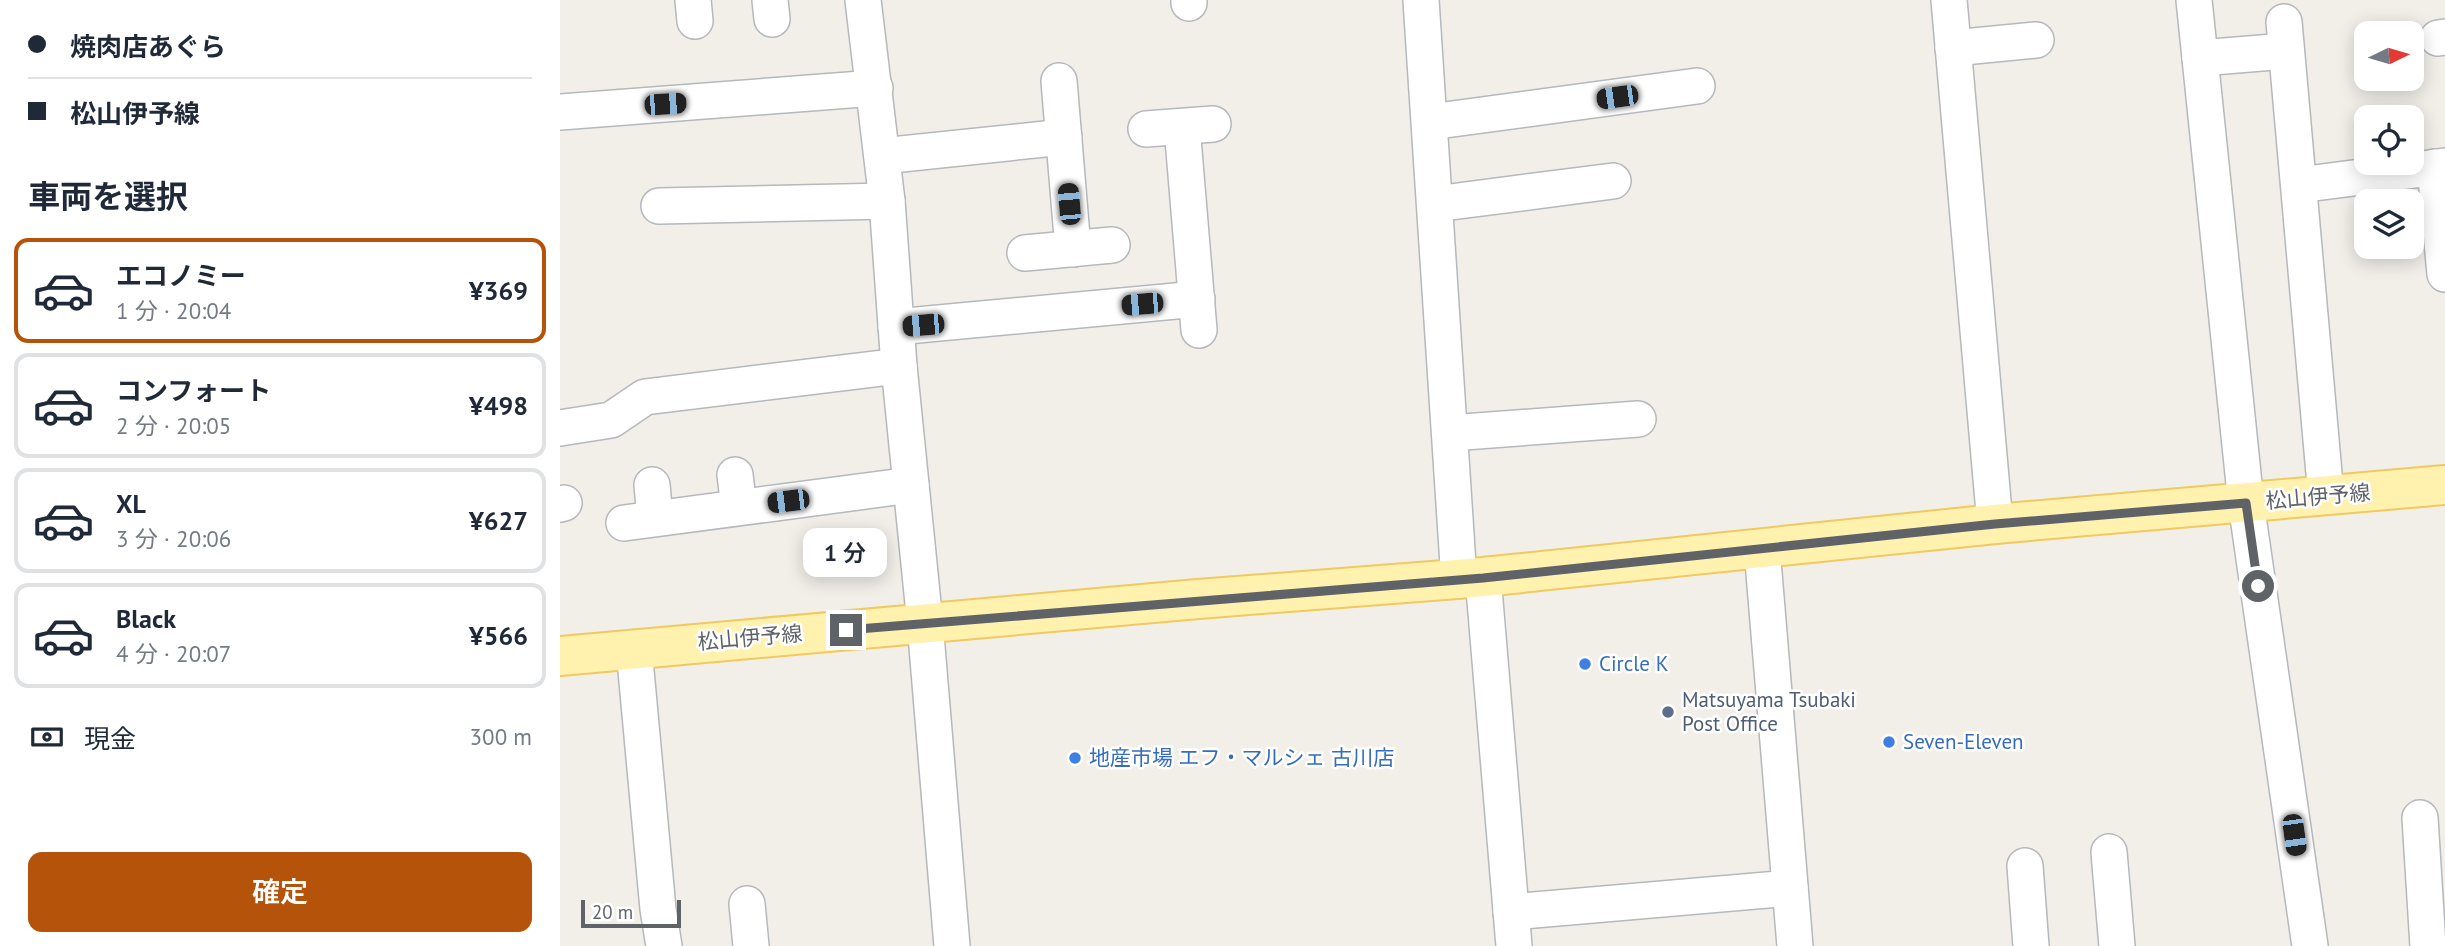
<!DOCTYPE html>
<html lang="ja">
<meta charset="utf-8">
<style>
:root{--surface:#fff;--page:#f6f6f7;--text:#1f2937;--muted:#747a83;--line:#e0e1e3;--accent:#b45309}
body{margin:0;font-family:"PT Sans","Noto Sans JP",sans-serif;background:var(--page);color:var(--text);height:100vh;display:flex;flex-direction:column;font-size:26px;white-space:nowrap}
*{box-sizing:border-box;margin:0}
p{font-size:23px;color:var(--muted)}
.icon{flex:none;width:38px;height:38px;fill:none;stroke:currentColor;stroke-width:2;stroke-linecap:round;stroke-linejoin:round}
.map{position:relative;flex:1;overflow:hidden}
.sheet{display:flex;flex-direction:column;background:var(--surface);width:560px}
.sheet>*{flex:none}
.banner{display:grid;align-content:center;height:154px;padding:0 28px;background:var(--surface)}
.needle{width:46px;rotate:85deg}
.fabs{position:absolute;left:1794px;top:21px;display:grid;gap:14px}
.fabs a{display:grid;place-items:center;width:70px;height:70px;border-radius:14px;background:var(--surface);box-shadow:0 4px 18px #0003;font-size:35px}
.scale{position:absolute;left:21px;bottom:18px;width:100px;box-sizing:border-box;padding-left:7px;border:4px solid #5f6368;border-top:0;font-size:19px;line-height:24px;white-space:nowrap;color:#5f6368;-webkit-text-stroke:5px #fff;paint-order:stroke}
.end{position:absolute;width:32px;height:32px;margin:-16px;border:9px solid #5f6368;background:#fff;box-shadow:0 0 0 4px #fff}
.from{border-radius:50%}
.bubble{position:absolute;height:49px;border-radius:14px;background:var(--surface);box-shadow:0 4px 18px #0003;font-size:23px;font-weight:600;line-height:49px;text-align:center}
.car{position:absolute;width:21px;height:42px;margin:-21px -10px;border-radius:9px;box-shadow:0 0 5px 2px #0007;background:linear-gradient(#222 24%,#8ab4d8 0 40%,#222 0 76%,#8ab4d8 0 86%,#222 0)}
.banner b{display:flex;align-items:center;gap:24px;height:66px;font-size:26px}
.banner b+b{border-top:2px solid var(--line)}
.banner i{width:18px;height:18px;background:var(--text)}
ul{padding:0;list-style:none}
li{display:flex;align-items:center;gap:21px;height:105px;margin:0 14px 10px;padding:0 14px;border:4px solid var(--line);border-radius:14px}
li div{flex:1}
li b{display:block;font-size:26px}
li em{font-style:normal;font-weight:600}
li.on{border-color:var(--accent)}
li>.icon{width:63px;height:63px;stroke-width:1.5}
h2{padding:0 28px;font-size:32px;line-height:84px}
.pay{display:flex;align-items:center;gap:18px;height:77px;padding:0 28px;font-size:26px}
.pay p{margin-inline-start:auto}
.action{display:flex;gap:14px;margin-top:auto;padding:14px 28px}
.action a{flex:1;height:80px;border-radius:14px;background:var(--accent);color:#fff;font-size:28px;font-weight:600;line-height:80px;text-align:center}
main{display:flex;flex:1;min-height:0}
.map>svg:first-child{display:block}
.lines{fill:none;stroke-linecap:round;stroke-linejoin:round}
.minor-casing{stroke:#b5b8bc;stroke-width:38}
.major-casing{stroke:#f2c960;stroke-width:42}
.minor{stroke:#fff;stroke-width:35}
.major{stroke:#fff2af;stroke-width:38}
.route{stroke:#5f6368;stroke-width:9}
.shop-dot{fill:#3f7fe0;stroke:#fff;stroke-width:2.5}
.service-dot{fill:#5c6f8a;stroke:#fff;stroke-width:2.5}
.labels{text-anchor:middle;stroke-width:5;stroke-linejoin:round;paint-order:stroke}
.street-label{font-size:21px;fill:#5f6368;stroke:#fff}
.shop-label{font-size:21px;fill:#366cbe;stroke:#fff;text-anchor:start}
.service-label{font-size:21px;fill:#4e5e75;stroke:#fff;text-anchor:start}
</style>
<main>
<section class="sheet">
<div class="banner">
<b><i class="from"></i>焼肉店あぐら</b>
<b><i></i>松山伊予線</b>
</div>
<h2>車両を選択</h2>
<ul>
<li class="on"><svg class="icon" aria-label="car" viewBox="0 0 24 24"><path d="M5 17H2v-5l4-1 3-4h7l3 4 3 1v5h-3M9 17h6M6 11h13"/><circle cx="7" cy="17" r="2"/><circle cx="17" cy="17" r="2"/></svg><div><b>エコノミー</b><p>1 分 · 20:04</p></div><em>¥369</em></li>
<li><svg class="icon" aria-label="car" viewBox="0 0 24 24"><path d="M5 17H2v-5l4-1 3-4h7l3 4 3 1v5h-3M9 17h6M6 11h13"/><circle cx="7" cy="17" r="2"/><circle cx="17" cy="17" r="2"/></svg><div><b>コンフォート</b><p>2 分 · 20:05</p></div><em>¥498</em></li>
<li><svg class="icon" aria-label="car" viewBox="0 0 24 24"><path d="M5 17H2v-5l4-1 3-4h7l3 4 3 1v5h-3M9 17h6M6 11h13"/><circle cx="7" cy="17" r="2"/><circle cx="17" cy="17" r="2"/></svg><div><b>XL</b><p>3 分 · 20:06</p></div><em>¥627</em></li>
<li><svg class="icon" aria-label="car" viewBox="0 0 24 24"><path d="M5 17H2v-5l4-1 3-4h7l3 4 3 1v5h-3M9 17h6M6 11h13"/><circle cx="7" cy="17" r="2"/><circle cx="17" cy="17" r="2"/></svg><div><b>Black</b><p>4 分 · 20:07</p></div><em>¥566</em></li>
</ul>
<div class="pay"><svg class="icon" aria-label="cash" viewBox="0 0 24 24"><path d="M3 7h18v10H3z"/><circle cx="12" cy="12" r="2"/></svg>現金<p>300 m</p></div>
<div class="action"><a>確定</a></div>
</section>
<div class="map">
<svg width="1885" height="946" viewBox="0 0 1885 946">
<rect width="100%" height="100%" fill="#f1efe8"/>
<g class="lines">
<g class="minor-casing">
<g id="minor">
<polyline points="133,0 135,21"/>
<polyline points="210,0 212,19"/>
<polyline points="303,0 327,201 339,366 365,623 392,946"/>
<polyline points="629,0 629,3"/>
<polyline points="861,0 899,580"/>
<polyline points="1389,0 1435,524"/>
<polyline points="1634,0 1686,503 1750,946"/>
<polyline points="1724,22 1766,496"/>
<polyline points="1878,38 1885,37"/>
<polyline points="1393,48 1476,40"/>
<polyline points="1640,58 1726,51"/>
<polyline points="499,81 513,249"/>
<polyline points="0,112 315,88"/>
<polyline points="870,122 1137,86"/>
<polyline points="622,127 639,330"/>
<polyline points="586,129 653,124"/>
<polyline points="322,156 504,137"/>
<polyline points="1875,167 1885,274"/>
<polyline points="1739,185 1885,166"/>
<polyline points="875,204 1053,181"/>
<polyline points="99,206 327,201"/>
<polyline points="465,253 552,245"/>
<polyline points="336,327 637,299"/>
<polyline points="0,428 51,420 85,397 339,366"/>
<polyline points="890,433 1078,419"/>
<polyline points="175,475 179,507"/>
<polyline points="92,485 95,518"/>
<polyline points="0,504 4,503"/>
<polyline points="64,523 351,485"/>
<polyline points="1202,549 1235,946"/>
<polyline points="923,577 954,946"/>
<polyline points="74,649 98,909 104,946"/>
<polyline points="1860,818 1868,946"/>
<polyline points="1549,852 1557,946"/>
<polyline points="1465,866 1471,946"/>
<polyline points="187,904 191,946"/>
<polyline points="951,912 1230,888"/>
</g>
</g>
<g class="major-casing">
<polyline id="major" points="0,656 638,599 923,577 1435,524 1885,485"/>
</g>
<use href="#minor" class="minor"/>
<use href="#major" class="major"/>
</g>
<g class="lines">
<polyline class="route" points="286,630 923,578 1435,524 1686,503 1698,586"/>
</g>
<g class="shop-dot">
<circle cx="1025" cy="664" r="7"/>
<circle cx="1329" cy="742" r="7"/>
<circle cx="515" cy="758" r="7"/>
</g>
<circle class="service-dot" cx="1108" cy="712" r="7"/>
<g class="labels">
<g class="street-label">
<text transform="translate(1758 497) rotate(-5)" y="7">松山伊予線</text>
<text transform="translate(190 638) rotate(-5)" y="7">松山伊予線</text>
</g>
<g class="shop-label">
<text x="1039" y="671">Circle K</text>
<text x="1343" y="749">Seven-Eleven</text>
<text x="529" y="765">地産市場 エフ・マルシェ 古川店</text>
</g>
<g class="service-label">
<text x="1122" y="707">Matsuyama Tsubaki<tspan x="1122" dy="24">Post Office</tspan></text>
</g>
</g>
</svg>
<div class="fabs">
<a><svg class="needle" viewBox="-14 -14 28 28"><path d="M0-13l5 13h-10z" fill="#e53935"/><path d="M0 13l5-13h-10z" fill="#747a83"/></svg></a>
<a><svg class="icon" aria-label="locate" viewBox="0 0 24 24"><circle cx="12" cy="12" r="6"/><path d="M12 2v4M12 18v4M2 12h4M18 12h4"/></svg></a>
<a><svg class="icon" aria-label="layers" viewBox="0 0 24 24"><path d="M12 4l9 5-9 5-9-5zM3 14l9 5 9-5"/></svg></a>
</div>
<div class="scale">20 m</div>
<i class="end from" style="left:1698px;top:586px"></i>
<i class="end" style="left:286px;top:630px"></i>
<div class="bubble" style="left:243px;top:528px;width:84px">1 分</div>
<i class="car" style="left:1057px;top:97px;rotate:262deg"></i>
<i class="car" style="left:105px;top:104px;rotate:86deg"></i>
<i class="car" style="left:509px;top:204px;rotate:355deg"></i>
<i class="car" style="left:582px;top:304px;rotate:265deg"></i>
<i class="car" style="left:363px;top:325px;rotate:265deg"></i>
<i class="car" style="left:228px;top:501px;rotate:263deg"></i>
<i class="car" style="left:1734px;top:835px;rotate:172deg"></i>
</div>
</main>
